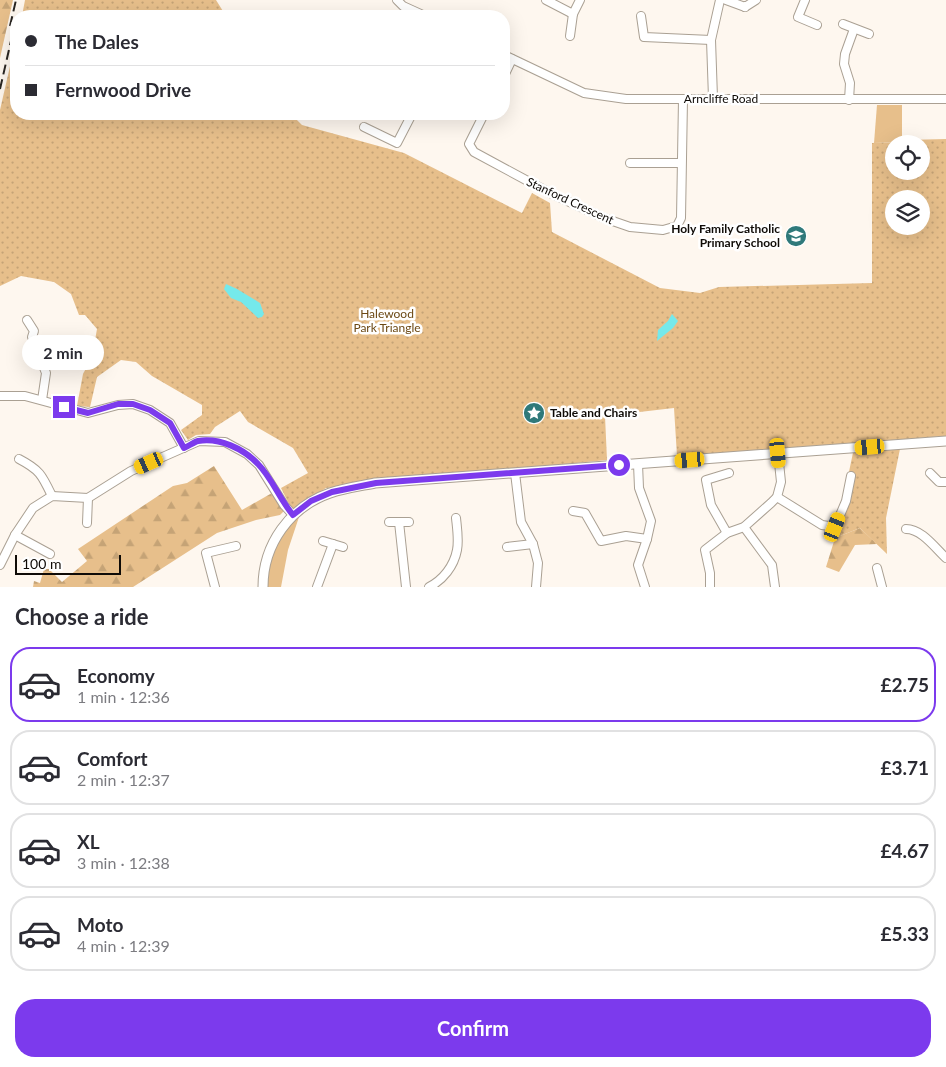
<!DOCTYPE html>
<meta charset="utf-8">
<style>
:root{--surface:#fff;--page:#f2f2f3;--text:#2b2b33;--muted:#7c7c81;--line:#e1e1e2;--accent:#7c3aed}
body{margin:0;font-family:Lato,sans-serif;background:var(--page);color:var(--text);height:100vh;display:flex;flex-direction:column;font-size:19px;white-space:nowrap}
*{box-sizing:border-box;margin:0}
p{font-size:16px;color:var(--muted)}
.icon{flex:none;width:28px;height:28px;fill:none;stroke:currentColor;stroke-width:2;stroke-linecap:round;stroke-linejoin:round}
.map{position:relative;height:587px;overflow:hidden}
.side{display:flex;flex-direction:column;background:var(--surface);flex:1}
.side>*{flex:none}
.banner{position:absolute;left:10px;top:10px;width:500px;height:110px;border-radius:20px;box-shadow:0 5px 20px #0002;display:grid;align-content:center;height:110px;padding:0 15px;background:var(--surface)}
.fabs{position:absolute;left:885px;top:135px;display:grid;gap:10px}
.fabs a{display:grid;place-items:center;width:45px;height:45px;border-radius:50%;background:var(--surface);box-shadow:0 5px 20px #0002;font-size:25px}
.scale{position:absolute;left:15px;bottom:12px;width:106px;box-sizing:border-box;padding-left:5px;border:2px solid #0f0b07;border-top:0;font-size:14px;line-height:18px;white-space:nowrap;color:#0f0b07;-webkit-text-stroke:4px #fff;paint-order:stroke}
.end{position:absolute;width:22px;height:22px;margin:-11px;border:6px solid #7c3aed;background:#fff;box-shadow:0 0 0 2px #fff}
.from{border-radius:50%}
.bubble{position:absolute;height:35px;border-radius:18px;background:var(--surface);box-shadow:0 5px 20px #0002;font-size:16px;font-weight:700;line-height:35px;text-align:center}
.car{position:absolute;width:15px;height:30px;margin:-15px -8px;border-radius:6px;box-shadow:0 0 4px 1px #0007;background:linear-gradient(#f5c518 24%,#345 0 40%,#f5c518 0 76%,#345 0 86%,#f5c518 0)}
.banner b{display:flex;align-items:center;gap:18px;height:48px;font-size:19px}
.banner b+b{border-top:1px solid var(--line)}
.banner i{width:12px;height:12px;background:var(--text)}
ul{padding:0;list-style:none}
li{display:flex;align-items:center;gap:15px;height:75px;margin:0 10px 8px;padding:0 5px;border:2px solid var(--line);border-radius:20px}
li div{flex:1}
li b{display:block;font-size:19px}
li em{font-style:normal;font-weight:700}
li.selected{border-color:var(--accent)}
li>.icon{width:45px;height:45px;stroke-width:1.5}
h2{padding:0 15px;font-size:22px;line-height:60px}
.cta{display:flex;gap:10px;margin-top:auto;padding:10px 15px}
.cta a{flex:1;height:58px;border-radius:20px;background:var(--accent);color:#fff;font-size:20px;font-weight:700;line-height:58px;text-align:center}
.map>svg:first-child{display:block}
.grass{fill:#e7bf8b}
.forest{fill:url(#forest-firs)}
.park{fill:url(#park-dots);fill-rule:evenodd}
.water{fill:#75e9eb}
.lines{fill:none;stroke-linecap:round;stroke-linejoin:round}
.minor-casing{stroke:#aaa093;stroke-width:10}
.tertiary-casing{stroke:#aaa093;stroke-width:11}
.minor{stroke:#fff;stroke-width:8}
.tertiary{stroke:#fff;stroke-width:9}
.rail{stroke:#2a2622;stroke-width:2;stroke-dasharray:10 5;stroke-linecap:butt}
.route{stroke:#7c3aed;stroke-width:6}
.labels{text-anchor:middle;stroke-width:5;stroke-linejoin:round;paint-order:stroke}
.street-label{font-size:12px;fill:#0f0b07;stroke:#fff}
.poi-label{font-size:12px;font-weight:bold;fill:#0f0b07;stroke:#fff;text-anchor:end}
.park-label{font-size:12px;fill:#6c4915;stroke:#fff}
</style>
<div class="map">
<svg width="946" height="587" viewBox="0 0 946 587">
<defs>
<pattern id="forest-firs" width="22" height="20" patternUnits="userSpaceOnUse" patternTransform="scale(1.25)"><rect width="22" height="20" fill="#e7bf8b"/><path d="M5 1l3.5 6h-7zM16 11l3.5 6h-7z" fill="#c5a376"/></pattern>
<pattern id="park-dots" width="8" height="8" patternUnits="userSpaceOnUse" patternTransform="scale(1.25)"><rect width="8" height="8" fill="#e7bf8b"/><path d="M2 2h.1M6 6h.1" fill="none" stroke="#c5a376" stroke-width="1.8" stroke-linecap="round"/></pattern>
</defs>
<rect width="100%" height="100%" fill="#fef7ef"/>
<g class="grass">
<polygon points="877,105 902,105 902,142 874,143"/>
<polygon points="302,508 288,550 281,587 263,587 273,543"/>
</g>
<g class="forest">
<polygon points="0,0 13,0 0,58"/>
<polygon points="214,466 242,510 272,493 284,511 280,515 256,520 217,533 133,587 33,587 34,581 40,583 44,569 49,569 62,582 87,561 78,549 173,486 187,483"/>
<polygon points="860,528 877,544 855,545 839,572 826,567 835,538"/>
</g>
<g class="park">
<polygon points="25,0 216,0 226,16 22,16"/>
<path d="M16,40V114H291L302,125L404,153L522,213L532,193L550,203L552,232L660,288L700,293L719,287L872,283V143L906,142V140L946,139V436L677,456L674,408L605,416L607,460L326,488L298,506L293,512L281,488L308,473L293,448L248,422L240,411L215,427L210,434L196,435L188,440L181,430L202,415V405L152,376L136,362L121,360L97,377L90,407L77,406L83,374L92,357L97,329L85,315H79L71,294L54,282L21,276L0,286V110ZM894,144H921V171H894ZM894,199H921V226H894Z"/>
<polygon points="901,444 886,518 887,554 860,528 835,538 854,448"/>
</g>
<g class="water">
<polygon points="226,284 237,289 260,303 264,314 262,317 258,318 241,302 231,298 224,289"/>
<polygon points="672,314 678,321 673,328 657,341 658,330 668,321"/>
</g>
<g class="lines">
<g class="minor-casing">
<g id="minor">
<polyline points="397,0 403,6 425,16"/>
<polyline points="546,0 573,14 580,0"/>
<polyline points="726,0 745,7 745,6"/>
<polyline points="805,0 798,17 817,25"/>
<polyline points="745,7 756,0"/>
<polyline points="641,16 644,37 711,40"/>
<polyline points="843,24 869,34"/>
<polyline points="570,36 573,14"/>
<polyline points="504,55 584,93 626,99 946,99"/>
<polyline points="504,76 512,59"/>
<polyline points="713,98 711,40 720,0"/>
<polyline points="849,100 850,83 844,64 845,54 854,29"/>
<polyline points="484,114 469,144 474,152 550,193 604,218 630,227 663,230 677,226 681,218 683,99"/>
<polyline points="364,127 397,143 412,114"/>
<polyline points="630,163 681,163"/>
<polyline points="27,320 34,331 32,337 46,373 42,400"/>
<polyline points="0,396 25,396 88,413 118,405 133,404 150,410 170,423 184,448"/>
<path d="M19,459C40,470 42,475 52,496"/>
<polyline points="638,464 639,488 651,521 647,539 638,565 645,587"/>
<polyline points="515,473 521,522 533,544 538,563 536,587"/>
<polyline points="930,473 939,482 946,482"/>
<polyline points="777,497 822,525 835,527 846,501 851,476"/>
<polyline points="573,511 585,513 601,541 626,536 647,539"/>
<polyline points="389,522 409,522"/>
<polyline points="399,522 406,587"/>
<polyline points="87,523 88,498"/>
<polyline points="744,527 772,565 775,587"/>
<path d="M906,529C922,529 935,548 946,558"/>
<polyline points="727,533 711,505 706,480 729,473"/>
<polyline points="15,535 50,554"/>
<polyline points="323,541 343,547"/>
<polyline points="507,547 533,544"/>
<polyline points="0,565 15,535 33,508 52,496 88,498 131,471 199,441 225,442 247,454 259,465 284,505 293,515"/>
<polyline points="877,568 882,587"/>
<polyline points="215,587 206,553 236,546"/>
<polyline points="317,587 333,544"/>
<path d="M429,587C443,580 454,566 457,550C459,540 457,528 456,518"/>
<polyline points="710,587 710,573 705,550 727,533 744,527 771,503 777,497 781,482 778,453"/>
</g>
</g>
<g class="tertiary-casing">
<path id="tertiary" d="M263,587C263,544 290,507 330,493C345,488 360,486 375,483L946,441"/>
</g>
<use href="#minor" class="minor"/>
<use href="#tertiary" class="tertiary"/>
<g class="rail">
<polyline points="10,26 16,0"/>
<polyline points="0,89 16,19"/>
</g>
</g>
<g class="lines">
<path class="route" d="M64,407L88,413L118,404H133L150,410L170,423L184,448C189,446 194,442 198,441C219,437 244,449 258,464C272,478 280,500 293,515L311,501L332,492L376,483L619,465"/>
</g>
<defs>
<g id="school-disc" transform="scale(1.125)"><circle r="9.5" fill="#2f797a" stroke="#fff"/><path d="M0-5L7-2L0 1L-7-2ZM-4 1L0 2.5L4 1V4Q0 6-4 4Z" fill="#fff"/></g>
<g id="sight-disc" transform="scale(1.125)"><circle r="9.5" fill="#2f797a" stroke="#fff"/><path d="M0-6L1.8-2.2L6-1.7L2.9 1.2L3.7 5.4L0 3.3L-3.7 5.4L-2.9 1.2L-6-1.7L-1.8-2.2Z" fill="#fff"/></g>
</defs>
<g fill-rule="evenodd">
<use href="#school-disc" x="796" y="236"/>
<use href="#sight-disc" x="534" y="413"/>
</g>
<g class="labels">
<g class="street-label">
<text x="721" y="103">Arncliffe Road</text>
<text transform="translate(570 201) rotate(25)" y="4">Stanford Crescent</text>
</g>
<g class="poi-label">
<text x="780" y="233">Holy Family Catholic<tspan x="780" dy="14">Primary School</tspan></text>
<text x="550" y="417" text-anchor="start">Table and Chairs</text>
</g>
<g class="park-label">
<text x="387" y="318">Halewood<tspan x="387" dy="14">Park Triangle</tspan></text>
</g>
</g>
</svg>
<div class="fabs">
<a><svg class="icon" aria-label="locate" viewBox="0 0 24 24"><circle cx="12" cy="12" r="6"/><path d="M12 2v4M12 18v4M2 12h4M18 12h4"/></svg></a>
<a><svg class="icon" aria-label="layers" viewBox="0 0 24 24"><path d="M12 4l9 5-9 5-9-5zM3 14l9 5 9-5"/></svg></a>
</div>
<div class="scale">100 m</div>
<i class="end from" style="left:619px;top:465px"></i>
<i class="end" style="left:64px;top:407px"></i>
<div class="bubble" style="left:22px;top:335px;width:82px">2 min</div>
<i class="car" style="left:870px;top:447px;rotate:265deg"></i>
<i class="car" style="left:778px;top:453px;rotate:175deg"></i>
<i class="car" style="left:690px;top:460px;rotate:265deg"></i>
<i class="car" style="left:149px;top:463px;rotate:246deg"></i>
<i class="car" style="left:835px;top:527px;rotate:22deg"></i>
<div class="banner">
<b><i class="from"></i>The Dales</b>
<b><i></i>Fernwood Drive</b>
</div>
</div>
<section class="side">
<h2>Choose a ride</h2>
<ul>
<li class="selected"><svg class="icon" aria-label="car" viewBox="0 0 24 24"><path d="M5 17H2v-5l4-1 3-4h7l3 4 3 1v5h-3M9 17h6M6 11h13"/><circle cx="7" cy="17" r="2"/><circle cx="17" cy="17" r="2"/></svg><div><b>Economy</b><p>1 min · 12:36</p></div><em>£2.75</em></li>
<li><svg class="icon" aria-label="car" viewBox="0 0 24 24"><path d="M5 17H2v-5l4-1 3-4h7l3 4 3 1v5h-3M9 17h6M6 11h13"/><circle cx="7" cy="17" r="2"/><circle cx="17" cy="17" r="2"/></svg><div><b>Comfort</b><p>2 min · 12:37</p></div><em>£3.71</em></li>
<li><svg class="icon" aria-label="car" viewBox="0 0 24 24"><path d="M5 17H2v-5l4-1 3-4h7l3 4 3 1v5h-3M9 17h6M6 11h13"/><circle cx="7" cy="17" r="2"/><circle cx="17" cy="17" r="2"/></svg><div><b>XL</b><p>3 min · 12:38</p></div><em>£4.67</em></li>
<li><svg class="icon" aria-label="car" viewBox="0 0 24 24"><path d="M5 17H2v-5l4-1 3-4h7l3 4 3 1v5h-3M9 17h6M6 11h13"/><circle cx="7" cy="17" r="2"/><circle cx="17" cy="17" r="2"/></svg><div><b>Moto</b><p>4 min · 12:39</p></div><em>£5.33</em></li>
</ul>
<div class="cta"><a>Confirm</a></div>
</section>
